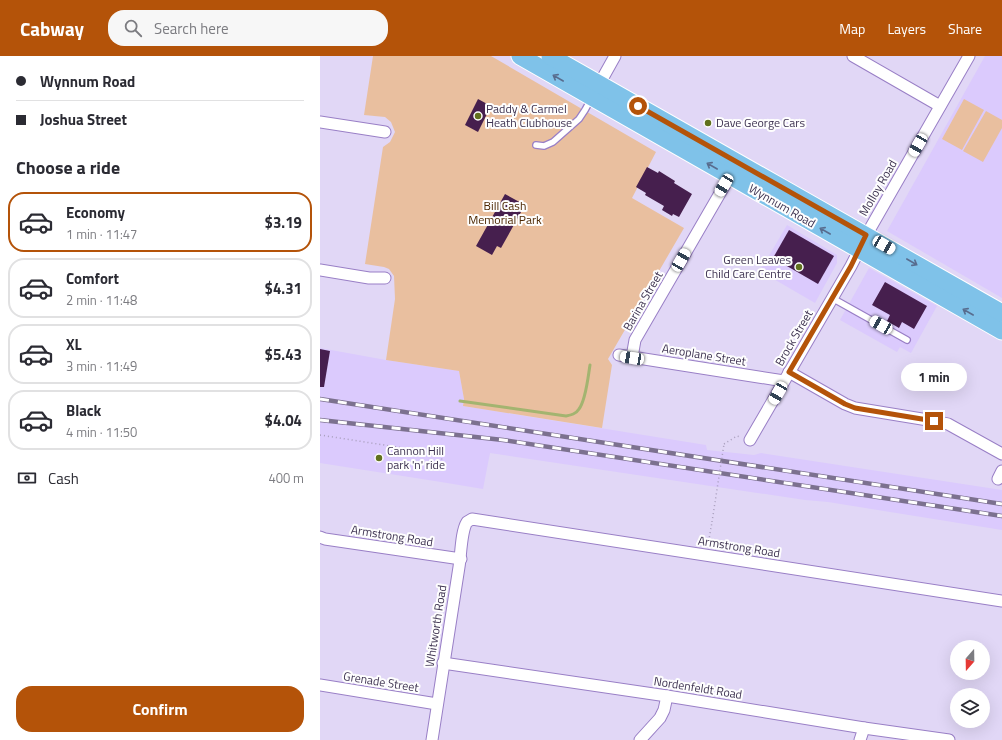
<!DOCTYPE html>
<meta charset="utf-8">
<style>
:root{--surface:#fff;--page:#f7f7f7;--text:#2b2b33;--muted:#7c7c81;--line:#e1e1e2;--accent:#b45309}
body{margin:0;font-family:"Titillium Web",sans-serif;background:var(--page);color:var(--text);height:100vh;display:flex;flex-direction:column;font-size:15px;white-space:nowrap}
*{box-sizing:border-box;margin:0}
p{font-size:13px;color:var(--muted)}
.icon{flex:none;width:22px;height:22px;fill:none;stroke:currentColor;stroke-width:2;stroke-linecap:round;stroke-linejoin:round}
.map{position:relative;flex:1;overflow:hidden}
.drawer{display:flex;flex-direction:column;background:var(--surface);width:320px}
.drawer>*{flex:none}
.banner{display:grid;align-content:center;height:88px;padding:0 16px;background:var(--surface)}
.needle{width:26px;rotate:200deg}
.buttons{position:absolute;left:630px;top:584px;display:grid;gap:8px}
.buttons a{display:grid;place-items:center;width:40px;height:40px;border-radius:50%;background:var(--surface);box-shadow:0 4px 16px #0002;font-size:20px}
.end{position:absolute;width:18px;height:18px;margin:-9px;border:5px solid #b45309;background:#fff;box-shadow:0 0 0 2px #fff}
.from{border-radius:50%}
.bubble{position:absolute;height:28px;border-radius:14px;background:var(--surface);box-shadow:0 4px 16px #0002;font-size:13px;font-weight:700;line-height:28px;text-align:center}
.car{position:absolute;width:12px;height:24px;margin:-12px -6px;border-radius:5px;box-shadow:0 0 3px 1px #0007;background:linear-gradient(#fff 24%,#345 0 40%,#fff 0 76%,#345 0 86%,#fff 0)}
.banner b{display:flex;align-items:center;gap:14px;height:38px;font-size:15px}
.banner b+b{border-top:1px solid var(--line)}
.banner i{width:10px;height:10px;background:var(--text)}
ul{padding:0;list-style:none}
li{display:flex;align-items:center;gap:12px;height:60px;margin:0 8px 6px;padding:0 8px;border:2px solid var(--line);border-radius:16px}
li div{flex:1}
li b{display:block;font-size:15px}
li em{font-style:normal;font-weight:700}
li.active{border-color:var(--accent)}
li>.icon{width:36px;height:36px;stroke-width:1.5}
h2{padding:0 16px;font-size:18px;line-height:48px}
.pay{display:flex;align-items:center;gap:10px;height:44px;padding:0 16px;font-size:15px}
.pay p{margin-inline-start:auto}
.action{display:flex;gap:8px;margin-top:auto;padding:8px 16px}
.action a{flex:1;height:46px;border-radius:16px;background:var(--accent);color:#fff;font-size:16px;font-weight:700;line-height:46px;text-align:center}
header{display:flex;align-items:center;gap:24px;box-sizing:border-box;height:56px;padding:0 20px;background:var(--accent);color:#fff}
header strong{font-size:19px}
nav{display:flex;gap:22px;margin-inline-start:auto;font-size:14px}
.search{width:280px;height:36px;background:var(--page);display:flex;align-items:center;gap:10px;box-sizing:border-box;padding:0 14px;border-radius:16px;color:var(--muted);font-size:15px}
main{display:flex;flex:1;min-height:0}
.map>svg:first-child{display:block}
.built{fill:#dbcafd}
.green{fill:#e9bf9f}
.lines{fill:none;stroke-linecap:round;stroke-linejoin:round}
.stream{stroke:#a3b470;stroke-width:3}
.building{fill:#461f4e}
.service-casing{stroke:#997fc6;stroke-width:8}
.minor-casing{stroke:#997fc6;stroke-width:13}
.primary-casing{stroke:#fff;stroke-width:19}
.path{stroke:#a89ebc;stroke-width:1.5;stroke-dasharray:1 3;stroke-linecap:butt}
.service{stroke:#fff;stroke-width:5.5}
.minor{stroke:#fff;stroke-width:11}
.primary{stroke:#7fc2e9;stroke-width:17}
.rail-casing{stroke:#7c718f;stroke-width:4.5}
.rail{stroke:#fefefe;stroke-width:3;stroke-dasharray:9;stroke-linecap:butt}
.path-bridge{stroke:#a89ebc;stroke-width:1.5;stroke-dasharray:1 3;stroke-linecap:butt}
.oneway{stroke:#586c8e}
.route{stroke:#b45309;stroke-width:5}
.poi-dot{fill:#61711e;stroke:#fefefe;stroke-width:1.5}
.labels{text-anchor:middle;stroke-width:4;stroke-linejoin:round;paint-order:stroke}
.poi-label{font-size:12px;fill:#3e3351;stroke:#fefefe;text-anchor:start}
.street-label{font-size:12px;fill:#3e3351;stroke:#fefefe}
.park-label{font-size:12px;fill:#4d2802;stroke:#fefefe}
</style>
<header>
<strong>Cabway</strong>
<div class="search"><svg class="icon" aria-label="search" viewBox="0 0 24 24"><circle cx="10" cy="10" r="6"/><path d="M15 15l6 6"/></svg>Search here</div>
<nav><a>Map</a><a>Layers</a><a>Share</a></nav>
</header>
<main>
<section class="drawer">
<div class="banner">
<b><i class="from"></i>Wynnum Road</b>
<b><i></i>Joshua Street</b>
</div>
<h2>Choose a ride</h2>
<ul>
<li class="active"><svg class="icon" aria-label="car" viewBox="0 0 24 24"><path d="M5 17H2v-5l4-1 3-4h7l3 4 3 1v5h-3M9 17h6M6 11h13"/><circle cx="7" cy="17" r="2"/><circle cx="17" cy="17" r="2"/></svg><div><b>Economy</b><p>1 min · 11:47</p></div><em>$3.19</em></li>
<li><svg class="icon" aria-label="car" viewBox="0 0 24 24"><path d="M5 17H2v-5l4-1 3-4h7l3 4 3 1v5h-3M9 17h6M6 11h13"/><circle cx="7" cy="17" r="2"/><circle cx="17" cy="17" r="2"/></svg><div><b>Comfort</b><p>2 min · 11:48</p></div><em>$4.31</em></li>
<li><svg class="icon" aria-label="car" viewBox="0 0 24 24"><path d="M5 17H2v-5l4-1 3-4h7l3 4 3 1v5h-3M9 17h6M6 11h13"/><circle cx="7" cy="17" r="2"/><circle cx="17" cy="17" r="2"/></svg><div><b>XL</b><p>3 min · 11:49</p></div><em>$5.43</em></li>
<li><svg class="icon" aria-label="car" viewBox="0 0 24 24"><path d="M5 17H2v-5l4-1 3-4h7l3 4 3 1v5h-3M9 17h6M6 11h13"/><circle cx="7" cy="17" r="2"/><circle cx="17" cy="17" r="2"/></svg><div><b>Black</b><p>4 min · 11:50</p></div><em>$4.04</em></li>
</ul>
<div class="pay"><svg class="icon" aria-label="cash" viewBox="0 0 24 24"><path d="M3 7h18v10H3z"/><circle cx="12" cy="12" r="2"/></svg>Cash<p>400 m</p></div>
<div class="action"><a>Confirm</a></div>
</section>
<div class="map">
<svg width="682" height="684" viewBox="0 0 682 684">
<rect width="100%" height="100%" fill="#e1d7f6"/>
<g class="built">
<polygon points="665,0 682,0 682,242 567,175"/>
<polygon points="467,169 517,199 517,207 495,247 440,215"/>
<polygon points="549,212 617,250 591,297 580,291 577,296 520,264"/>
<polygon points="0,292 66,304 139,315 144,343 143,350 386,389 387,394 434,399 441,397 682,434 682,474 508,446 485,444 170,397 163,433 121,426 0,407"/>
</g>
<g class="green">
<polygon points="53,0 171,0 336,96 312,142 364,172 288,303 292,309 282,372 143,350 144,343 139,315 66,304 75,243 74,220 69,213 64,211 45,208 63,91 70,86 75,76 71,66 65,61 44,59"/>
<polygon points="644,43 664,54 642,94 622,83"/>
<polygon points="666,55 682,64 682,72 663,106 643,95"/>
</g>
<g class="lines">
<path class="stream" d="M140,345L246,360C251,359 256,358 259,353C266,344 268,321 270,309"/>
</g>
<g class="building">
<polygon points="158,43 171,50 158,76 145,69"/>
<polygon points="327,111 338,117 339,115 355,125 354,127 372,138 359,161 353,158 352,160 342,154 344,150 325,139 326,137 316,131"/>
<polygon points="185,138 205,149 181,192 177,190 172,199 156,190"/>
<polygon points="469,174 514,200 498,228 453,202"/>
<polygon points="565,226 607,250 594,273 582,266 579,272 567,265 570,259 552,249"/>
<polygon points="0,293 10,295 4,331 0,331"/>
</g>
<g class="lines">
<g class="service-casing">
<g id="service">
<polyline points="216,89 224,90 233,86 259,63 265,54 271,43"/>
<polyline points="512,242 587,284"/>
</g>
</g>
<g class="minor-casing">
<g id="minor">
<polyline points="533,0 620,50"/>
<polyline points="276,34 295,0"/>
<polyline points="0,66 65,76"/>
<polyline points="0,214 49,222 65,222"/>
<polyline points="299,299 464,325"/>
<polyline points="312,301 315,284 410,120"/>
<polyline points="469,316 525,348 535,352 614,365 628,368 682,398"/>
<polyline points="430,384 531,210 551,171 649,0"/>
<polyline points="678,423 682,415"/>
<polyline points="0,481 5,483 141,503"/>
<polyline points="123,607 347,640 544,672 629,684"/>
<polyline points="0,629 117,648"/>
<path d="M112,684C121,626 130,568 139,511C141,499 141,475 147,466L152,463L682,545"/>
<polyline points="320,684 340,662 344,654 347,640"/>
<polyline points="540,684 544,672"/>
</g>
</g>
<g class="primary-casing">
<g id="primary">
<polyline points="200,0 682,275"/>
<path d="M230,0C381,86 531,171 682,257"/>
</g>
</g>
<g class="path">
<polyline points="0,379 122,398 121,412"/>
<polyline points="404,388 417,380 421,381"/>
<polyline points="388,489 392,466"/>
</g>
<use href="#service" class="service"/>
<use href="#minor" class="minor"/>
<use href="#primary" class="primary"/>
<g class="rail-casing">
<g id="rail">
<polyline points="0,343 682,448"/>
<polyline points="0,364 183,384 682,460"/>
</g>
</g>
<use href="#rail" class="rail"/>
<polyline class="path-bridge" points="392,466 404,388"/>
</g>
<defs><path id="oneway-shaft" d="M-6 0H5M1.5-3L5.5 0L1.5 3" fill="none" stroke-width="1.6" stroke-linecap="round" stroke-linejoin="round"/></defs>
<g class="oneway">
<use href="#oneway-shaft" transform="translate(238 22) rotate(-150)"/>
<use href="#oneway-shaft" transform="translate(392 110) rotate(-150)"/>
<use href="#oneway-shaft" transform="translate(505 175) rotate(-150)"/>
<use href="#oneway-shaft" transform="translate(592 206) rotate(30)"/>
<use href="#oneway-shaft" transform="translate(648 256) rotate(-150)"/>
</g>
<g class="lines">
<polyline class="route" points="318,50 546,179 531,210 469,316 525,348 535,352 614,365"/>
</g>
<g class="poi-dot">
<circle cx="158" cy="60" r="4"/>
<circle cx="388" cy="67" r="4"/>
<circle cx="479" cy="211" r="4"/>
<circle cx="59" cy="402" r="4"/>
</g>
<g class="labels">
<g class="poi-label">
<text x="166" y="57">Paddy &amp; Carmel<tspan x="166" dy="14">Heath Clubhouse</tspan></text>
<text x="396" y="71">Dave George Cars</text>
<text x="471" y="208" text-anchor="end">Green Leaves<tspan x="471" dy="14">Child Care Centre</tspan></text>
<text x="67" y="399">Cannon Hill<tspan x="67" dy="14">park 'n' ride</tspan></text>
</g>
<g class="street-label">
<text transform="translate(558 132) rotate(-60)" y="4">Molloy Road</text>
<text transform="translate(462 150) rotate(30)" y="4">Wynnum Road</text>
<text transform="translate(323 245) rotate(-60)" y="4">Barina Street</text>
<text transform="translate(474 282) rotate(-60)" y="4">Brock Street</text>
<text transform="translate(384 299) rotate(9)" y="4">Aeroplane Street</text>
<text transform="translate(72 480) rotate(9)" y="4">Armstrong Road</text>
<text transform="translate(419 491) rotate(9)" y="4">Armstrong Road</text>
<text transform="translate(116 570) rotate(-81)" y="4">Whitworth Road</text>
<text transform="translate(61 626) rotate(9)" y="4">Grenade Street</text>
<text transform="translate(378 632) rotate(9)" y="4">Nordenfeldt Road</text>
</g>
<g class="park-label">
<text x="185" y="154">Bill Cash<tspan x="185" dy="14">Memorial Park</tspan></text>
</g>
</g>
</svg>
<div class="buttons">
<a><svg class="needle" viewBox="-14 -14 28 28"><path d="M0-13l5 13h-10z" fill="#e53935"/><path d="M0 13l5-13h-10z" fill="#7c7c81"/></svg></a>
<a><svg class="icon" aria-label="layers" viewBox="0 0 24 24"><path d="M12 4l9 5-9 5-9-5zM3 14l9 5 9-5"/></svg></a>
</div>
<i class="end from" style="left:318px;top:50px"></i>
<i class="end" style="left:614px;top:365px"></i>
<div class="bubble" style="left:581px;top:307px;width:66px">1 min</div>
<i class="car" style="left:598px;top:89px;rotate:210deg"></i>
<i class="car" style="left:404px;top:129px;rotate:211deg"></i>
<i class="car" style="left:564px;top:189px;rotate:120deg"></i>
<i class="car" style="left:361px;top:204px;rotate:30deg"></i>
<i class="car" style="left:561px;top:269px;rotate:300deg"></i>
<i class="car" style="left:312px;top:302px;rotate:279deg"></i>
<i class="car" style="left:458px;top:337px;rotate:210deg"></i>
</div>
</main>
